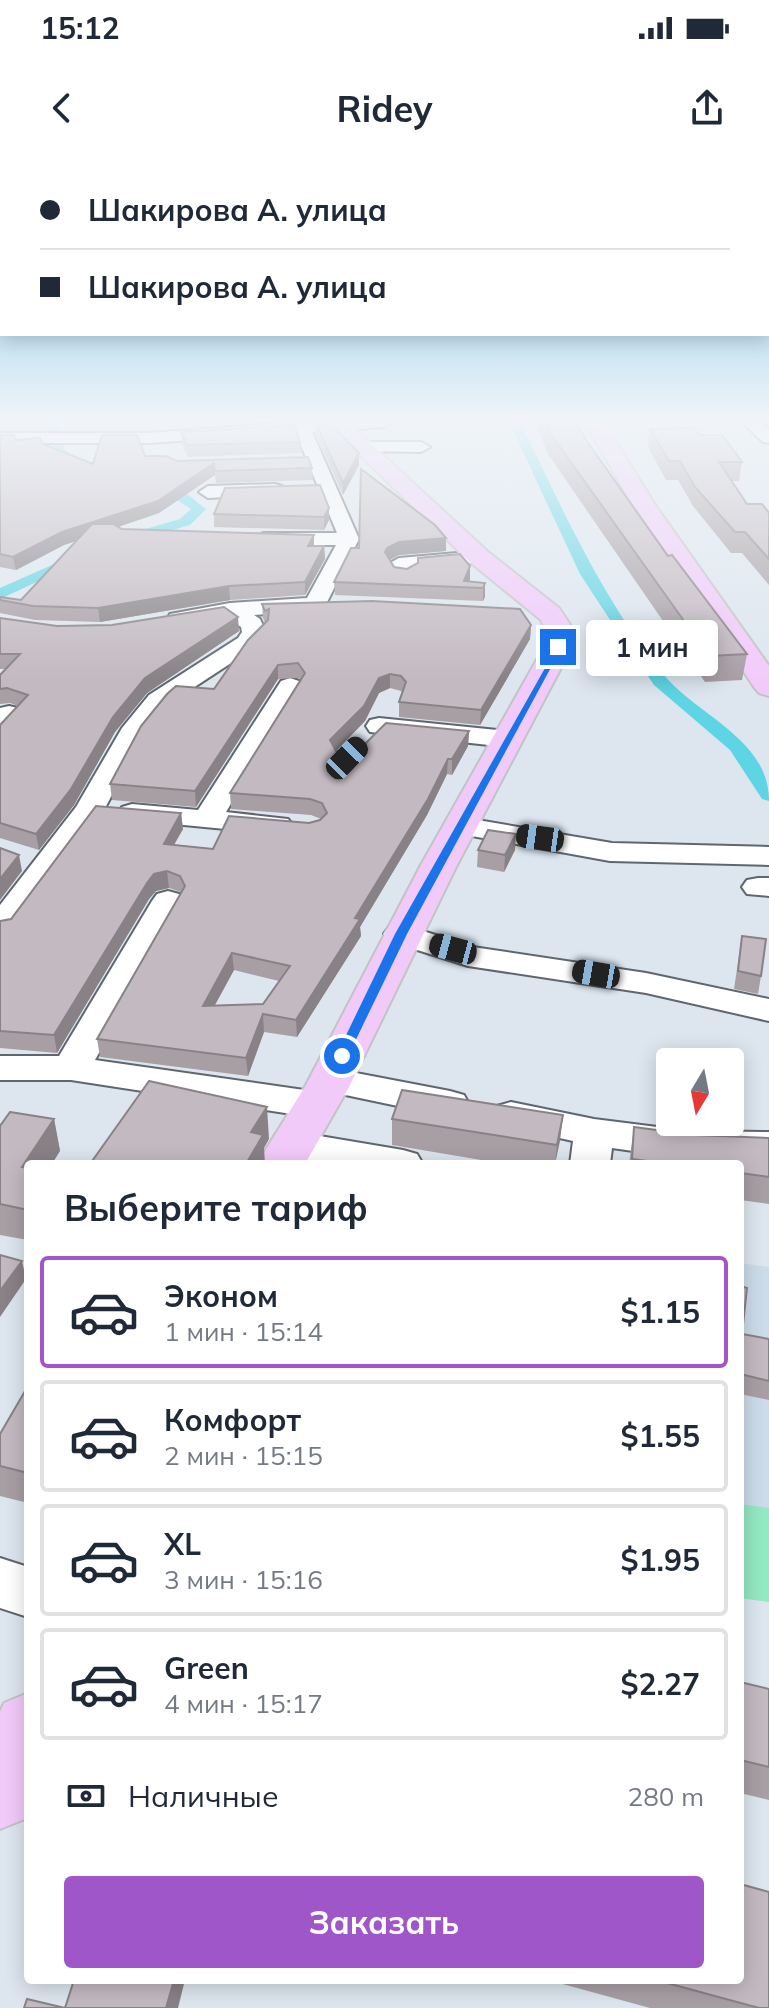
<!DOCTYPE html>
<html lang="ru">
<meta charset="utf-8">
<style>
:root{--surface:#fff;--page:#f6f6f7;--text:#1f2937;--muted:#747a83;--line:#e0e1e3;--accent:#9f56c9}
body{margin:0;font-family:Mulish,sans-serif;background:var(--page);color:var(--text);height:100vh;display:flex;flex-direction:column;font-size:30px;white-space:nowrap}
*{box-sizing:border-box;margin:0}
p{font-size:26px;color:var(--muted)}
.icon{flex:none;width:44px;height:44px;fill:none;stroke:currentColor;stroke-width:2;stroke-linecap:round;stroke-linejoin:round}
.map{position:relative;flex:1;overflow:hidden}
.sheet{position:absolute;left:24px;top:1000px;width:720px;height:824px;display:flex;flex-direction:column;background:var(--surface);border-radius:8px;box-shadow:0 4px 20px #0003}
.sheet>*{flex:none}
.banner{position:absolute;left:0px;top:0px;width:770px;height:176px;box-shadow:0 4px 20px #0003;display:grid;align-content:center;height:176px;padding:0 40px;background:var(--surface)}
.needle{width:52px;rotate:190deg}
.controls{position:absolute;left:656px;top:888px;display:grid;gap:16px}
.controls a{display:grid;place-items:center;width:88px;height:88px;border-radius:8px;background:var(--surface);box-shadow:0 4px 20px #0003;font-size:40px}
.end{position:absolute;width:36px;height:36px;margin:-18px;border:10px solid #1a73e8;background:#fff;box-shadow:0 0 0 4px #fff}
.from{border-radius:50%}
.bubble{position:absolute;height:56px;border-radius:8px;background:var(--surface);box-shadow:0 4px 20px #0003;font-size:26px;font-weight:700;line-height:56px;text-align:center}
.car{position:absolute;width:24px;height:48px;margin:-24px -12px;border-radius:10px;box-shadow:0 0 6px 2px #0007;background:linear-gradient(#222 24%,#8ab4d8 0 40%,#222 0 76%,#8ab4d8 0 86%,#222 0)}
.banner b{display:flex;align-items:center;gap:28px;height:76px;font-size:30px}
.banner b+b{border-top:2px solid var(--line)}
.banner i{width:20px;height:20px;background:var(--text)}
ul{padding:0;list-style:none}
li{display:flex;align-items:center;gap:24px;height:112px;margin:0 16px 12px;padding:0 24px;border:4px solid var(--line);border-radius:8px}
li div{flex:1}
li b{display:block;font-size:30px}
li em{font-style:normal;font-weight:700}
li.active{border-color:var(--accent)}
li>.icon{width:72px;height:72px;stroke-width:1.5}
h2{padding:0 40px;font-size:36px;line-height:96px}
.pay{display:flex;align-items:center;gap:20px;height:88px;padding:0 40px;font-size:30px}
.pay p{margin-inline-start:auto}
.cta{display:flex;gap:16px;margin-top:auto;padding:16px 40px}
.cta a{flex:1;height:92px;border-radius:8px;background:var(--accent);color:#fff;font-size:32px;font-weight:700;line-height:92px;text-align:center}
.status{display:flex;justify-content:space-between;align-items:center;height:56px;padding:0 40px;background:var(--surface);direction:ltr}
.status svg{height:22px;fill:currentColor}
header{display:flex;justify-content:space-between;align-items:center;height:104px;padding:0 40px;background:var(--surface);font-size:36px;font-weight:700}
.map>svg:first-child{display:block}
.built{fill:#ccdbe9}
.green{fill:#93e9c2}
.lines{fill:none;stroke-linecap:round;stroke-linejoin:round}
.canal{fill:#5ed5e4;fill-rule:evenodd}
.minor-casing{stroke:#5e676e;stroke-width:4}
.major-casing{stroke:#c2c3c4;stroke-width:4}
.minor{fill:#fff;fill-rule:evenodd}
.major{fill:#f2cafa;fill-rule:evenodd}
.wall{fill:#a89fa5;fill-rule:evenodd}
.shaded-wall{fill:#888286}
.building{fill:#c3b9c0;stroke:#888286;stroke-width:2;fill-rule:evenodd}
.route{fill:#1a73e8}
</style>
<div class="status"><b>15:12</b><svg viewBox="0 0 49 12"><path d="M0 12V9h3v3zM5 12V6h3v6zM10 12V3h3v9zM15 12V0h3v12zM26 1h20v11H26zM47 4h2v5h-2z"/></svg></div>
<header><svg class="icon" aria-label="back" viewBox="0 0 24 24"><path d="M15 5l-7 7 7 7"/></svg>Ridey<svg class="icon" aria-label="share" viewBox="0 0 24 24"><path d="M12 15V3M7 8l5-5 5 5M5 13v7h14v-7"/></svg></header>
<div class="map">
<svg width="769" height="1848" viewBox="0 0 769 1848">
<rect width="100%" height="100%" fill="#dde6ef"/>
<polygon class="built" points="740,1103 769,1107 769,1442 740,1438"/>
<polygon class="green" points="740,1344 769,1348 769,1442 740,1438"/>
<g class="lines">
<g class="canal">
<path d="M45,262L58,264L65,291L78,300L91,304V310C48,313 59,281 45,262Z"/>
<path d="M509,262H520C563,350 602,439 664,515C699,557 769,579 769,641L762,639L730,590L654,525L616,469L580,414Z"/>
<polygon points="151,323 187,334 206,349 190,365 128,383 118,383 118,377 180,359 191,349 177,340 146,330 146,324"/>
<polygon points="79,393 86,397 84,400 0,439 0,428"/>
</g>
<g class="minor-casing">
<g id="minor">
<polygon points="300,262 392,262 384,267 312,272 359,379 323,450 254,455 260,459 266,472 254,488 167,545 143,576 104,650 12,774 0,777 0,745 76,647 122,568 149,535 238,478 242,472 241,467 226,457 178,466 170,464 167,459 170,454 230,443 307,438 336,385 263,385 253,379 263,373 337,373 296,273 149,283 0,283 0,273 149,273"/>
<polygon points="742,262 761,262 769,269 769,283 763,282"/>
<polygon points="359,282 421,282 430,287 421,292 353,291 350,287 353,283"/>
<polygon points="275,324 282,326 284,330 282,334 208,338 199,332 208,326"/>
<polygon points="469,392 476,394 479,398 476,402 413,409 416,414 405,420 397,419 388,404 399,398"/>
<polygon points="290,518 299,521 303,526 226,652 288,659 293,665 288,671 278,674 122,659 117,653 122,647 132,644 198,650 281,521"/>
<polygon points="9,546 18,548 22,554 9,572 0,574 0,548"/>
<polygon points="379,558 507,571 516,573 520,579 516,585 507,587 370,572 366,566 370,560"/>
<polygon points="460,657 612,683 769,687 769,705 610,701 450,672 445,666 450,660"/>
<polygon points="758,718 769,718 769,736 747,734 742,727 747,720"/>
<polygon points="168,731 179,734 184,741 95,900 318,932 332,936 337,945 332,954 318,958 71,920 0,920 0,896 59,896 152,741 157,734"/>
<polygon points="401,764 473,787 646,813 769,839 769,861 646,833 468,806 389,781 384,774 389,767"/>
<polygon points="330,908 450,931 464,935 469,944 464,953 450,957 317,929 311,920 317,911"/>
<polygon points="511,942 594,959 689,971 769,972 769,1000 689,999 612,988 610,1004 570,1004 573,981 497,964 491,955 497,946"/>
<polygon points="290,971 403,990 417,994 423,1004 326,1004 276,994 270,984 276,974"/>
<polygon points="0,1398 28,1407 28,1457 0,1448"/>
</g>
</g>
<g class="major-casing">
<g id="major">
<polygon points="326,262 347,262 488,392 559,448 573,469 572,487 457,705 350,925 305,1004 257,1004 306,925 421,705 544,487 546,473 541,460 470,402"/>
<polygon points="585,262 604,262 655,345 769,506 769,536 759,533 754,527 633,346"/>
<polygon points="28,1533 28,1652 25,1659 0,1669 0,1552 4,1543"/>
</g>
</g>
<use href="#minor" class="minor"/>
<use href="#major" class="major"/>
</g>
<g class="wall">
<polygon points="535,262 576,262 586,280 668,396 747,494 742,520 705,522 548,294"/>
<polygon points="316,264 359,305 343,335 316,275"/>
<polygon points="650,269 700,275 742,302 739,321 732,321 747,344 769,353 769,425 742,393 731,393 693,346 678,320 666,320 648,287"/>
<polygon points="181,272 300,282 301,293 188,297 182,284"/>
<polygon points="0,275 14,275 15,280 40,278 43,284 93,304 102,275 137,275 145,296 166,296 177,301 308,297 312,308 313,320 216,323 215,315 159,353 118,367 122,369 314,375 314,386 324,386 325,399 305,435 230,440 100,462 35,460 0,453 0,437 21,440 76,381 64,385 16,410 0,407"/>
<polygon points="320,325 329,360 324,370 214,367 214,354"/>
<polygon points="446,378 446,391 399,395 390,400 394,407 407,409 470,406 469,422 485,423 485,437 483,441 335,435 334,422 359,388"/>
<path d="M262,444L531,465L530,479L480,565L399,557V542L403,533L401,531L390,528L379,533L365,561L336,591H353L469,571L468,586L452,615L447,614L427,655L360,767L361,776L297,877L264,872L248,916L100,897L97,879L181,732L169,728L156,731L149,739L57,893L0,888V761L11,759L181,653L183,669L174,685L213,689L321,659L311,655L231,649L230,633L300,520L299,518L278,519L196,647L112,640L110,624L214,529L265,463L263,458ZM234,810L279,821L263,844L215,845Z"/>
<polygon points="0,458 57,466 239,471 147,533 115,572 74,645 39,690 0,678 0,565 18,546 10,543 0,544 0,515 6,509 0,509"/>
<polygon points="478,690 515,690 504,712 477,707"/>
<polygon points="742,776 761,816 758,834 734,829"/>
<polygon points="563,955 555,1004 505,1004 392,985 392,959"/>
<polygon points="54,959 60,991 28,1004 28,1080 0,1075 0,966"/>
<polygon points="634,967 694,975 769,978 769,1044 740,1040 740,1004 629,1004"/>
<polygon points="740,1126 742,1174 769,1179 769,1240 740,1234"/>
<polygon points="28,1226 28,1343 0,1336 0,1274"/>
<polygon points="740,1522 769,1529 769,1640 740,1633"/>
<polygon points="548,1820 740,1820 769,1848 650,1848"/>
</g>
<g class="shaded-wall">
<polygon points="359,293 359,305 343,335 343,323"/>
<polygon points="214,303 215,315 159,353 64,385 16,410 13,397 62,372"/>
<polygon points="329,348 329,360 324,370 324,357"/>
<polygon points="314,375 314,387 308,386"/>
<polygon points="446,378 446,391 399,395 387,401 385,392 387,388 399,382"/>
<polygon points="324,386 325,399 305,435 305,422"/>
<polygon points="470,406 470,419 467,427 464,421"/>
<polygon points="485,423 485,437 483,441 483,428"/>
<polygon points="229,426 230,440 100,462 98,448"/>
<polygon points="238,457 239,471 147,533 115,572 74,645 39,690 36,674 113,557 145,518"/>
<polygon points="531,465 530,479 480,565 481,550"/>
<polygon points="278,505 278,519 196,647 195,631"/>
<polygon points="390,514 390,528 379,533 365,561 331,596 330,580 379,518"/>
<polygon points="469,571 468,586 452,615 452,599"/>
<polygon points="448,599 447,614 427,655 360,767 361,776 297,877 296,860"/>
<polygon points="181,653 183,669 165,700 164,684"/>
<polygon points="516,674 515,690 504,712 505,695"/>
<polygon points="19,695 22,711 0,740 0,719"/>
<polygon points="167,711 169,728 156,731 149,739 57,893 54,875 147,723 154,714"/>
<polygon points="232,793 234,810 205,863 203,846"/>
<polygon points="263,854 264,872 248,916 246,898"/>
<polygon points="267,947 269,979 264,988 265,1004 246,1004 251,972"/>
<polygon points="563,955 560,981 555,1004 557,985"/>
<polygon points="54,959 60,991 52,1004 28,1004 28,1033 22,1007"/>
<polygon points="22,1101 26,1119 0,1157 0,1131"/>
<polygon points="174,1820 185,1820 178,1848 166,1848"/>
</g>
<g class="building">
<polygon points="545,262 576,262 586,280 668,396 672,395 747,494 709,496 550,273"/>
<polygon points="329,263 359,293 343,323 316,264"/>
<polygon points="294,265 300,282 187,285 181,272"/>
<polygon points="693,268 700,275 722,275 742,302 719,302 747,344 762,344 769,353 769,399 745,372 735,372 695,327 680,301 669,301 650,269"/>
<polygon points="0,275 14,275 15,280 40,278 43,284 93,304 102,275 137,275 145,296 166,296 177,301 308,297 312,308 215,311 214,303 158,341 62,372 13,397 0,394"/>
<polygon points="361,309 435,365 446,378 399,382 387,388 385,392 394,407 407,409 418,403 418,398 460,394 470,406 464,421 485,423 483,428 334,422 351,388 359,388"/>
<polygon points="320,325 329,348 324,357 214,354 225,328"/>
<polygon points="92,364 113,364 122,369 314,375 308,386 324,386 305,422 229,426 98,448 33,446 0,440 0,437 21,440"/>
<path d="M372,441L520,449L531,465L481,550L399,542L406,522L401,516L390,514L379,518L364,546L330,580L336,591H353L366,583L386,563L469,571L452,599H448L428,639L355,758L360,759L296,860L263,854L246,898L97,879L185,726L180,716L167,711L154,714L147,723L54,875L0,871V761L11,759L96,646L181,653L164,684L213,689L229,656L309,663L320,660L327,653L322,643L310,639L230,633L305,513L298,503L278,505L195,631L110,624L141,566L167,534L176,526L214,529L248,480L268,460L269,449L265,451L262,444ZM232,793L290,806L263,844L203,846Z"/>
<polygon points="224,447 238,457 145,518 113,557 71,629 36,674 0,663 0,565 28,535 7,528 0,529 0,515 20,494 0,494 0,458 57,466 112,465"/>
<polygon points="488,670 516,674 505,695 478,690"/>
<polygon points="0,688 19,695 0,719"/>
<polygon points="742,776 766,779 761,816 738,811"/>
<polygon points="149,921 267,947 251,972 263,975 246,1004 90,1004"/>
<polygon points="402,930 563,955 557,985 392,959"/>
<polygon points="10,952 54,959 22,1007 28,1008 28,1050 0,1044 0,966"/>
<polygon points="634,967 694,975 769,978 769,1017 740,1013 740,1004 669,1004 632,999"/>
<polygon points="0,1095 22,1101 0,1131"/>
<polygon points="740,1126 747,1128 742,1174 769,1179 769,1221 740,1214"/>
<polygon points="28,1226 28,1313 0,1306 0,1274"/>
<polygon points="740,1522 769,1529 769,1607 740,1600"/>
<polygon points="740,1724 769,1732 769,1848 759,1848 656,1820 740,1820"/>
<polygon points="74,1820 174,1820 166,1848 24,1848 27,1839 65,1848"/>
</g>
<linearGradient id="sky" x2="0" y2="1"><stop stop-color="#71c1e6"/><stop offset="0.5" stop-color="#f0f4f8"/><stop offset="1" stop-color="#f0f4f8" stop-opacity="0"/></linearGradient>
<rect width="769" height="521" fill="url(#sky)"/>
<polygon class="route" points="558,485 562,487 407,774 348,896 338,899 336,896 395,774"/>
</svg>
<div class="controls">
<a><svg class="needle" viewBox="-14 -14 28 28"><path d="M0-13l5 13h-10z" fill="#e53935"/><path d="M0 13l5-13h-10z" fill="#747a83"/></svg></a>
</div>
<i class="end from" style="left:342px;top:896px"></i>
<i class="end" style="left:558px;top:487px"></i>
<div class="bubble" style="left:586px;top:460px;width:132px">1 мин</div>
<i class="car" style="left:347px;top:598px;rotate:44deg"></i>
<i class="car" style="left:540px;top:678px;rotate:278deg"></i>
<i class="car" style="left:453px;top:789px;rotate:285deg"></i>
<i class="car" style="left:596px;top:814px;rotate:280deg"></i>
<div class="banner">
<b><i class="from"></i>Шакирова А. улица</b>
<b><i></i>Шакирова А. улица</b>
</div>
<section class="sheet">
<h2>Выберите тариф</h2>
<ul>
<li class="active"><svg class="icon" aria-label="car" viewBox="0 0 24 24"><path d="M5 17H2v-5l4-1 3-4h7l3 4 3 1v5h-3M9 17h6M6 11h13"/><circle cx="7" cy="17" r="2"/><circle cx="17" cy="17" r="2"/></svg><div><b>Эконом</b><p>1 мин · 15:14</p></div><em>$1.15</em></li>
<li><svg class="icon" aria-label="car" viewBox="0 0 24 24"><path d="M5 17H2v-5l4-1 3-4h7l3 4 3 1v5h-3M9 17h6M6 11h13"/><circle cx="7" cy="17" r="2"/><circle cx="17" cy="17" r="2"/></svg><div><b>Комфорт</b><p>2 мин · 15:15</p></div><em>$1.55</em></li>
<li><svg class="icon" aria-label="car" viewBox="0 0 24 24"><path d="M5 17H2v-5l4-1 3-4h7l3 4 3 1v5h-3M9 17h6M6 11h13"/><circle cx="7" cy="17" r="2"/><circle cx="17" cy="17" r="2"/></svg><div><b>XL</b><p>3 мин · 15:16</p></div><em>$1.95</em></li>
<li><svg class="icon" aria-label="car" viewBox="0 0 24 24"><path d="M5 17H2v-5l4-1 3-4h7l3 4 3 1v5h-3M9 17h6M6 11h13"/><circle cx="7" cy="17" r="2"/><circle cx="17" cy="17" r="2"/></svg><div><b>Green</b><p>4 мин · 15:17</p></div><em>$2.27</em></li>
</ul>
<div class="pay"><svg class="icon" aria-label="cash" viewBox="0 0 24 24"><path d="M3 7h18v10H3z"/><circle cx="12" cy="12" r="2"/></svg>Наличные<p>280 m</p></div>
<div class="cta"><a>Заказать</a></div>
</section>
</div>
